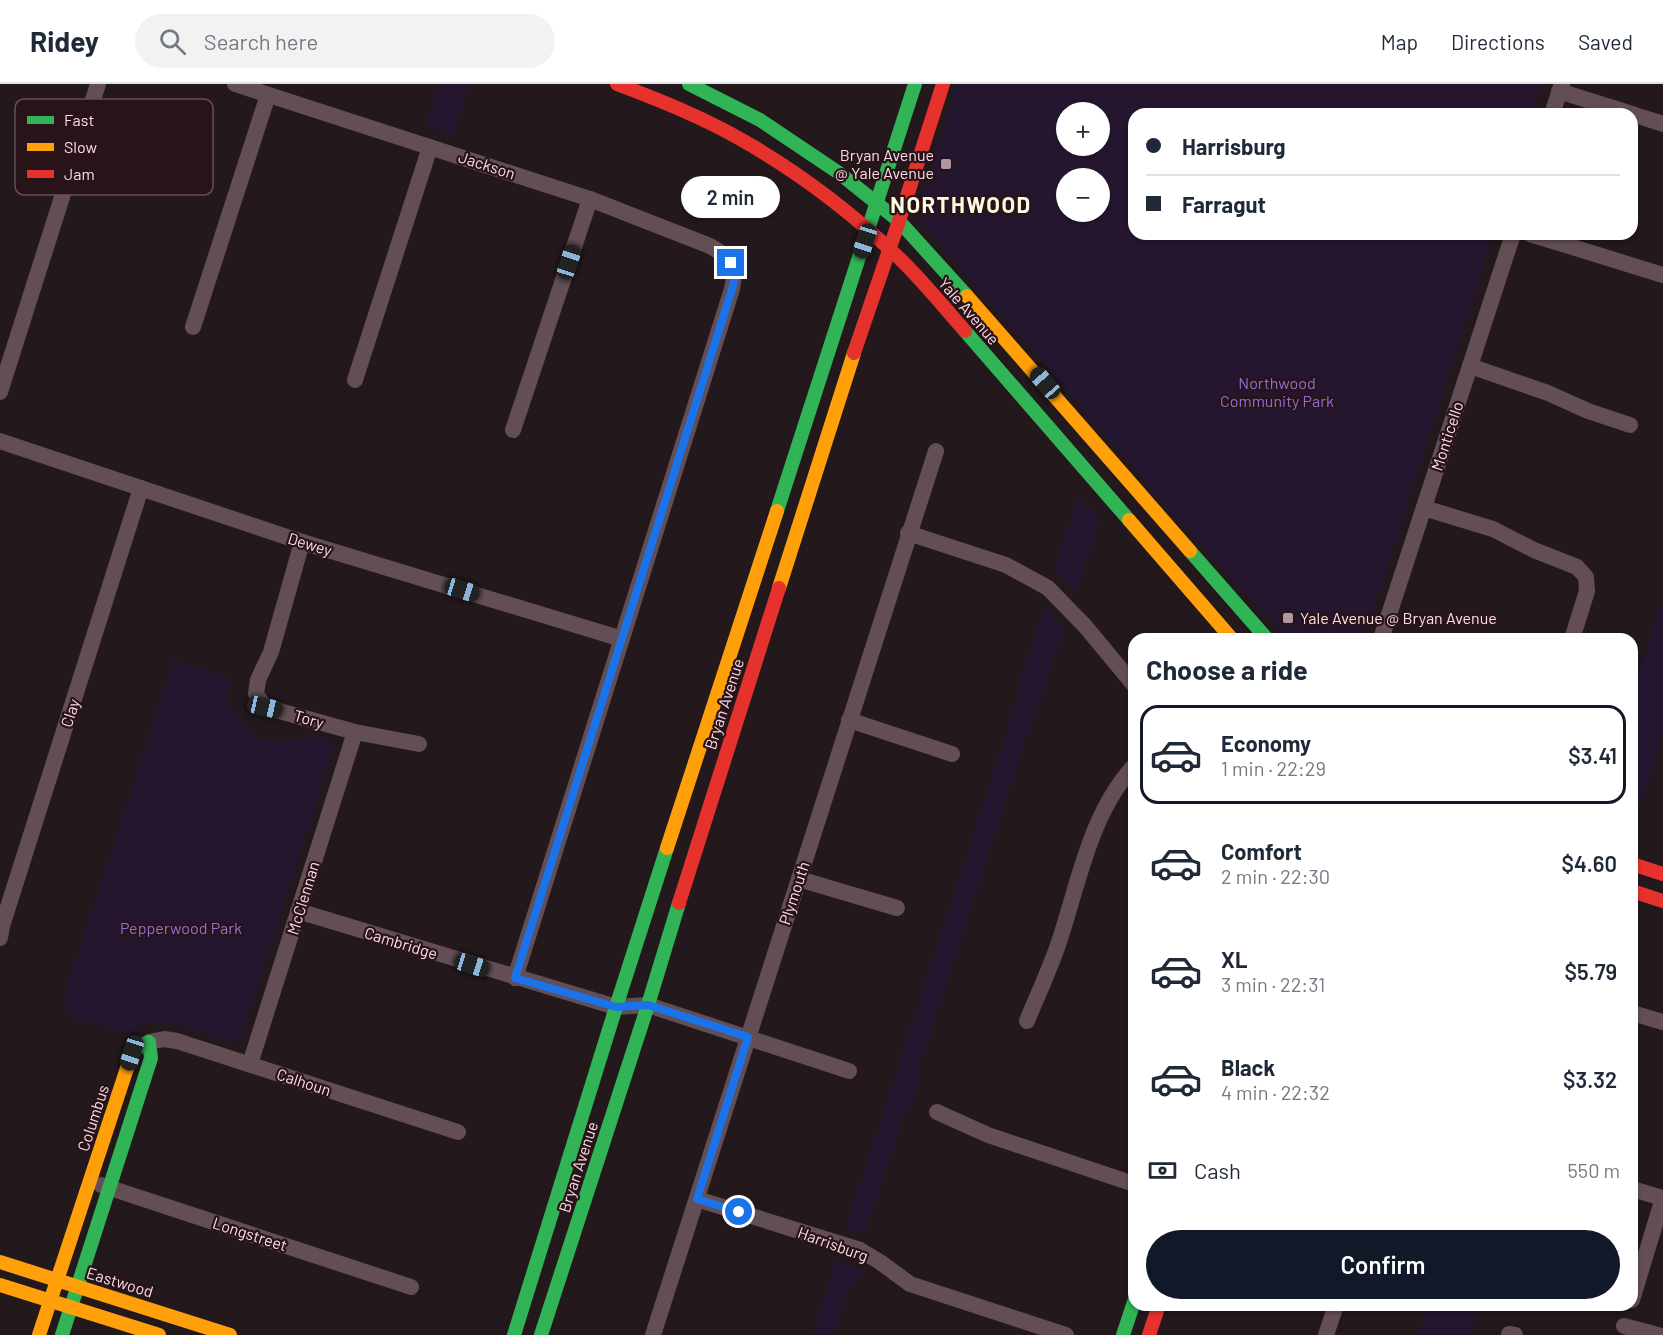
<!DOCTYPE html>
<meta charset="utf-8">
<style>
:root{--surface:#fff;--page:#f2f2f3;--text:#1f2937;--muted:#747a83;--line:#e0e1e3;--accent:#111827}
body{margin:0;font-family:Barlow,sans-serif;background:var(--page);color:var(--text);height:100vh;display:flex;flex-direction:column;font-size:22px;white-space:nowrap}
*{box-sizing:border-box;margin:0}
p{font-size:20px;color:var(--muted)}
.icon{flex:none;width:33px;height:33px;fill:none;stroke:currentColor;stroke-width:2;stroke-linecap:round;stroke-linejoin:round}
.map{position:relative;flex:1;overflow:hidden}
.panel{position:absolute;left:1128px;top:549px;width:510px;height:678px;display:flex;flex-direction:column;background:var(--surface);border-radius:18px;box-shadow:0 2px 4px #0004}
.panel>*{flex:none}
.hud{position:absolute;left:1128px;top:24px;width:510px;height:132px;border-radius:18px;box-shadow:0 2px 4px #0004;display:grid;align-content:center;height:132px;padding:0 18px;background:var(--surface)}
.controls{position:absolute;left:1056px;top:18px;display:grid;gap:12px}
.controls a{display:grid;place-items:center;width:54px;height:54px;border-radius:50%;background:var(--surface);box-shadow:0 2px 4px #0004;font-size:30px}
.end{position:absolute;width:27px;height:27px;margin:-14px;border:8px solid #1a73e8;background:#fff;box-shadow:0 0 0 3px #fff}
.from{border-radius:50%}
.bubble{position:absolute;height:42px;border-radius:21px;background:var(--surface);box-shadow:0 2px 4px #0004;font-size:20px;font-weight:600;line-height:42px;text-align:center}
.car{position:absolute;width:18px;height:36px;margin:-18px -9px;border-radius:8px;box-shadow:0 0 4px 2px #0007;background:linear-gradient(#222 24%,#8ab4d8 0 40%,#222 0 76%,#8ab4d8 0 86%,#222 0)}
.hud b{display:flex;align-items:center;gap:21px;height:57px;font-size:22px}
.hud b+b{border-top:2px solid var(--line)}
.hud i{width:15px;height:15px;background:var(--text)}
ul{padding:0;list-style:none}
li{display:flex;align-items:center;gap:18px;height:99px;margin:0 12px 9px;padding:0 6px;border:3px solid transparent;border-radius:18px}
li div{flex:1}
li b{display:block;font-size:22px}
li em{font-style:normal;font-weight:600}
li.selected{border-color:var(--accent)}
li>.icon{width:54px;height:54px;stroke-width:1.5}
h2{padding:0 18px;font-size:27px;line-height:72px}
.pay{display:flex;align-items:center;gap:15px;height:66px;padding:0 18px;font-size:22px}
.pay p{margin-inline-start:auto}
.button{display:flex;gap:12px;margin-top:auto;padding:12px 18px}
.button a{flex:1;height:69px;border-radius:36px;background:var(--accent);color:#fff;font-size:24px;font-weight:600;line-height:69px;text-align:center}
header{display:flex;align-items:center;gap:36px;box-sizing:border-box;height:84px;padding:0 30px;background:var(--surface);border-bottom:2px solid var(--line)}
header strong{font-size:28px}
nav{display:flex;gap:33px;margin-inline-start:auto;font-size:21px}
.search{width:420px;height:54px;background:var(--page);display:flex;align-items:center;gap:15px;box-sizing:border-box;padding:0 21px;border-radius:33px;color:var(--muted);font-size:22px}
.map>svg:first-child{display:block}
.green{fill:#25162f;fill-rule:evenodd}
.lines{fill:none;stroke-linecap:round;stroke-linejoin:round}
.street{stroke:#634e56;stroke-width:16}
.fast{stroke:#30b455;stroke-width:14}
.slow{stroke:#ff9f0a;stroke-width:14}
.jam{stroke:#e5322d;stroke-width:14}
.route{stroke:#1a73e8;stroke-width:8}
.poi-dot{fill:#b098a0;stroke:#281318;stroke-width:2}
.labels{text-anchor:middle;stroke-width:4.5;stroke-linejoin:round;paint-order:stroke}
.poi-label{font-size:16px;fill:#fcdde7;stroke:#281318;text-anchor:end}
.street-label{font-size:16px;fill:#fcdde7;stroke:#281318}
.park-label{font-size:16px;fill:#906ed7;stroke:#281318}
.district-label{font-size:22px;font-weight:bold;letter-spacing:1.5px;fill:#fcfadf;stroke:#281318}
.key{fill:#281318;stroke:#685056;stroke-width:1.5}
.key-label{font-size:16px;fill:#fcdde7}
</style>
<header>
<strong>Ridey</strong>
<div class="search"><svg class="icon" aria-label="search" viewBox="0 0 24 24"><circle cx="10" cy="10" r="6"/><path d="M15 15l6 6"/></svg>Search here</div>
<nav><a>Map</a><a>Directions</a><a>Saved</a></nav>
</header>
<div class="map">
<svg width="1663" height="1251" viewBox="0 0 1663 1251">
<rect width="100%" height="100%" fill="#23181b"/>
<g class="green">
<polygon points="440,0 470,0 453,51 426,42"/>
<path d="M957,0H1542L1532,30H1134V150H1494L1364,555H1288L1234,499L921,139L918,121ZM1066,28H1100V62H1066ZM1066,94H1100V128H1066Z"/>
<polygon points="1078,413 1100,436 1076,508 1054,488"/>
<polygon points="1663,513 1663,650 1632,746 1632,610"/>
<polygon points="1044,522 1057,533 1064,544 1035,633 1032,635 918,988 920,991 915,1008 918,1010 914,1015 909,1025 906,1024 865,1150 846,1143 1022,599 1019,597"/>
<path d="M174,575L230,594C230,598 228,603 228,608C229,632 253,658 277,658C293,658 309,653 324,652C331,656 332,661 332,669L242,951L238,955L229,959C200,948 156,924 129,950L73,933L66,924L65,913L68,899Z"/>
<polygon points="836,1175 853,1181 866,1188 850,1203 834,1251 812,1251"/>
<polygon points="1427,1221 1479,1221 1469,1251 1418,1251"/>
</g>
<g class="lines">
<g class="street">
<path d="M235,0L590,115L710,162C730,173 737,182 732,205L515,894"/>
<polyline points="1559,7 1632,30"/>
<polyline points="1552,30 1562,0"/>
<polyline points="1632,30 1663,40"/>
<polyline points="1530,150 1663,191"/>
<polyline points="193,243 268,11"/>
<polyline points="1470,282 1548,309 1588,327 1630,341"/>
<polyline points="355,296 430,63"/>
<polyline points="0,308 98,0"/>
<polyline points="513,346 590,115"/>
<polyline points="0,357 302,458 622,555"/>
<polyline points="1424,424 1493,445 1534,466 1577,483 1586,493 1587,507 1572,555"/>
<polyline points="908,449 1006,481 1048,504 1085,542 1134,601"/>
<polyline points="302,458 271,568 258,596 256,610 265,623 355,648 419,660"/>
<polyline points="1381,555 1513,150"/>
<polyline points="849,636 952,670"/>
<polyline points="799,795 897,824"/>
<polyline points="298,827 616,923 648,921 849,987"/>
<polyline points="0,854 2,842 141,404"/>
<polyline points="1632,929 1663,938"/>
<path d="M1027,937C1038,910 1051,883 1060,855C1079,797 1091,728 1134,682"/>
<polyline points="149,958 164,955 177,957 458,1048"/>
<polyline points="250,980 355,648"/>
<polyline points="937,1028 988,1051 1134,1100"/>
<polyline points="101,1101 411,1203"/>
<polyline points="1632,1105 1663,1114 1632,1216"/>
<polyline points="697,1115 860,1166 880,1178 910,1200 1066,1251"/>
<polyline points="1624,1242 1658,1251"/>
<polyline points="1509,1250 1515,1251"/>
<polyline points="653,1251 936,367"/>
<polyline points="1326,1251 1336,1221"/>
</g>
<g class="fast">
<polyline points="689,0 760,36 839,89 899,137 967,212"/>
<polyline points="965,247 1129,436"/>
<polyline points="777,427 915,0"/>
<polyline points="1190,467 1267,555"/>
<polyline points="62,1251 151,974 149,958 141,961 135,966"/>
<polyline points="514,1251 616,923 667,764"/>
<polyline points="541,1251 648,921 679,819"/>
<polyline points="1123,1251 1134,1218"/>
</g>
<g class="slow">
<polyline points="967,212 1190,467"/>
<polyline points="1129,436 1232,555"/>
<polyline points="779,504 854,269"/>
<polyline points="667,764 777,427"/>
<polyline points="0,1178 230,1251"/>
<polyline points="0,1201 159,1251"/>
<polyline points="39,1251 132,969 135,966"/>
</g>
<g class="jam">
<path d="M617,0C659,16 702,33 742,56C798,88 851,128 898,173C922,196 943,222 965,247"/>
<polyline points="854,269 899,137 943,0"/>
<polyline points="1632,780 1663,790"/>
<polyline points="1632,807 1663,817"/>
<polyline points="679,819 779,504"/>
<polyline points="1149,1251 1159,1221"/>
</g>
</g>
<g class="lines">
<polyline class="route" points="731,179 735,192 732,205 515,894 616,923 648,921 748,953 697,1115 739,1128"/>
</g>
<g class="poi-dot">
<rect x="940" y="74" width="12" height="12" rx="3"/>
<rect x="1282" y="528" width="12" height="12" rx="3"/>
</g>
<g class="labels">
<g class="poi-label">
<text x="934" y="77">Bryan Avenue<tspan x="934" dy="18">@ Yale Avenue</tspan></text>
<text x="1300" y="540" text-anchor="start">Yale Avenue @ Bryan Avenue</text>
</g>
<g class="street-label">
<text transform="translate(487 81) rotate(18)" y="6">Jackson</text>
<text transform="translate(969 227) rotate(49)" y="6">Yale Avenue</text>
<text transform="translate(1447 352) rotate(-72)" y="6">Monticello</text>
<text transform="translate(310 460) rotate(17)" y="6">Dewey</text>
<text transform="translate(724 620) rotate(-72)" y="6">Bryan Avenue</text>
<text transform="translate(70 629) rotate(-72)" y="6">Clay</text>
<text transform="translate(309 635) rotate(16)" y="6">Tory</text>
<text transform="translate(794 809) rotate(-72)" y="6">Plymouth</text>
<text transform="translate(303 814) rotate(-73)" y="6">McClennan</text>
<text transform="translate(401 859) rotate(17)" y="6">Cambridge</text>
<text transform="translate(304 998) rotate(18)" y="6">Calhoun</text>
<text transform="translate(93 1034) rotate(-72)" y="6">Columbus</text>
<text transform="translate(578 1083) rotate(-72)" y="6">Bryan Avenue</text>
<text transform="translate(250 1150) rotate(18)" y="6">Longstreet</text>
<text transform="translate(833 1160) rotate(20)" y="6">Harrisburg</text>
<text transform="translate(120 1198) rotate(17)" y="6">Eastwood</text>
</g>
<g class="park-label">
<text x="1277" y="305">Northwood<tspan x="1277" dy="18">Community Park</tspan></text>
<text x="181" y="850">Pepperwood Park</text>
</g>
<g class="district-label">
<text x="961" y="129">NORTHWOOD</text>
</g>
</g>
<rect x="15" y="15" width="198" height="96" rx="9" class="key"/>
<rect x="27" y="32" width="27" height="8" fill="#30b455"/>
<rect x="27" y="59" width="27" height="8" fill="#ff9f0a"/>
<rect x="27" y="86" width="27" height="8" fill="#e5322d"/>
<g class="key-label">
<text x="64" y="42">Fast</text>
<text x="64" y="69">Slow</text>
<text x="64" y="96">Jam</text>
</g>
</svg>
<div class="controls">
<a>+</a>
<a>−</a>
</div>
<i class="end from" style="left:739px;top:1128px"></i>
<i class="end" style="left:731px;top:179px"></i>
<div class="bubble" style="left:681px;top:92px;width:99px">2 min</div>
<i class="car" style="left:865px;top:157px;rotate:198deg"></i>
<i class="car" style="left:569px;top:178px;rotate:18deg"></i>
<i class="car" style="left:1045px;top:299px;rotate:319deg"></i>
<i class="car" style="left:462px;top:506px;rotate:107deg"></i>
<i class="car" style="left:265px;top:623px;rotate:103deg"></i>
<i class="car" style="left:472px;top:881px;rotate:107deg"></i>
<i class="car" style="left:132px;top:969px;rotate:198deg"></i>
<div class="hud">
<b><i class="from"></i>Harrisburg</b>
<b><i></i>Farragut</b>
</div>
<section class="panel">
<h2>Choose a ride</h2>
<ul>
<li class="selected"><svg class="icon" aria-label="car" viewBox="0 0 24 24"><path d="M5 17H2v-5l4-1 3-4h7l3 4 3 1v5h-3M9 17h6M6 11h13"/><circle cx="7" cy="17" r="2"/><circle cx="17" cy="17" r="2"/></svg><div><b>Economy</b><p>1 min · 22:29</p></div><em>$3.41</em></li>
<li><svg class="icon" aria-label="car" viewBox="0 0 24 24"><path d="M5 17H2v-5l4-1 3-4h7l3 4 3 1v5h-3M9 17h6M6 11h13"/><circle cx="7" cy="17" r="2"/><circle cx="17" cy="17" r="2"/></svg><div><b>Comfort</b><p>2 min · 22:30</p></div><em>$4.60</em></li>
<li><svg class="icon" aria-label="car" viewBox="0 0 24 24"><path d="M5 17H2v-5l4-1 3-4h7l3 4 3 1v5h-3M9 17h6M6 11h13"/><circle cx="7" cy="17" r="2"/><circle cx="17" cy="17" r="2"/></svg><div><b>XL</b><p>3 min · 22:31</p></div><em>$5.79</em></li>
<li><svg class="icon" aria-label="car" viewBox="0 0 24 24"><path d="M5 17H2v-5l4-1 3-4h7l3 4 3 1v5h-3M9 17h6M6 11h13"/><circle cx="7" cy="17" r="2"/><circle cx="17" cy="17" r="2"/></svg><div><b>Black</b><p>4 min · 22:32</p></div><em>$3.32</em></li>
</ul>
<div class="pay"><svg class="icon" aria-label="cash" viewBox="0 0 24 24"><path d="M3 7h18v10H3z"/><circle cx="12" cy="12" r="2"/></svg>Cash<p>550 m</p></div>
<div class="button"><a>Confirm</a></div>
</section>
</div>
